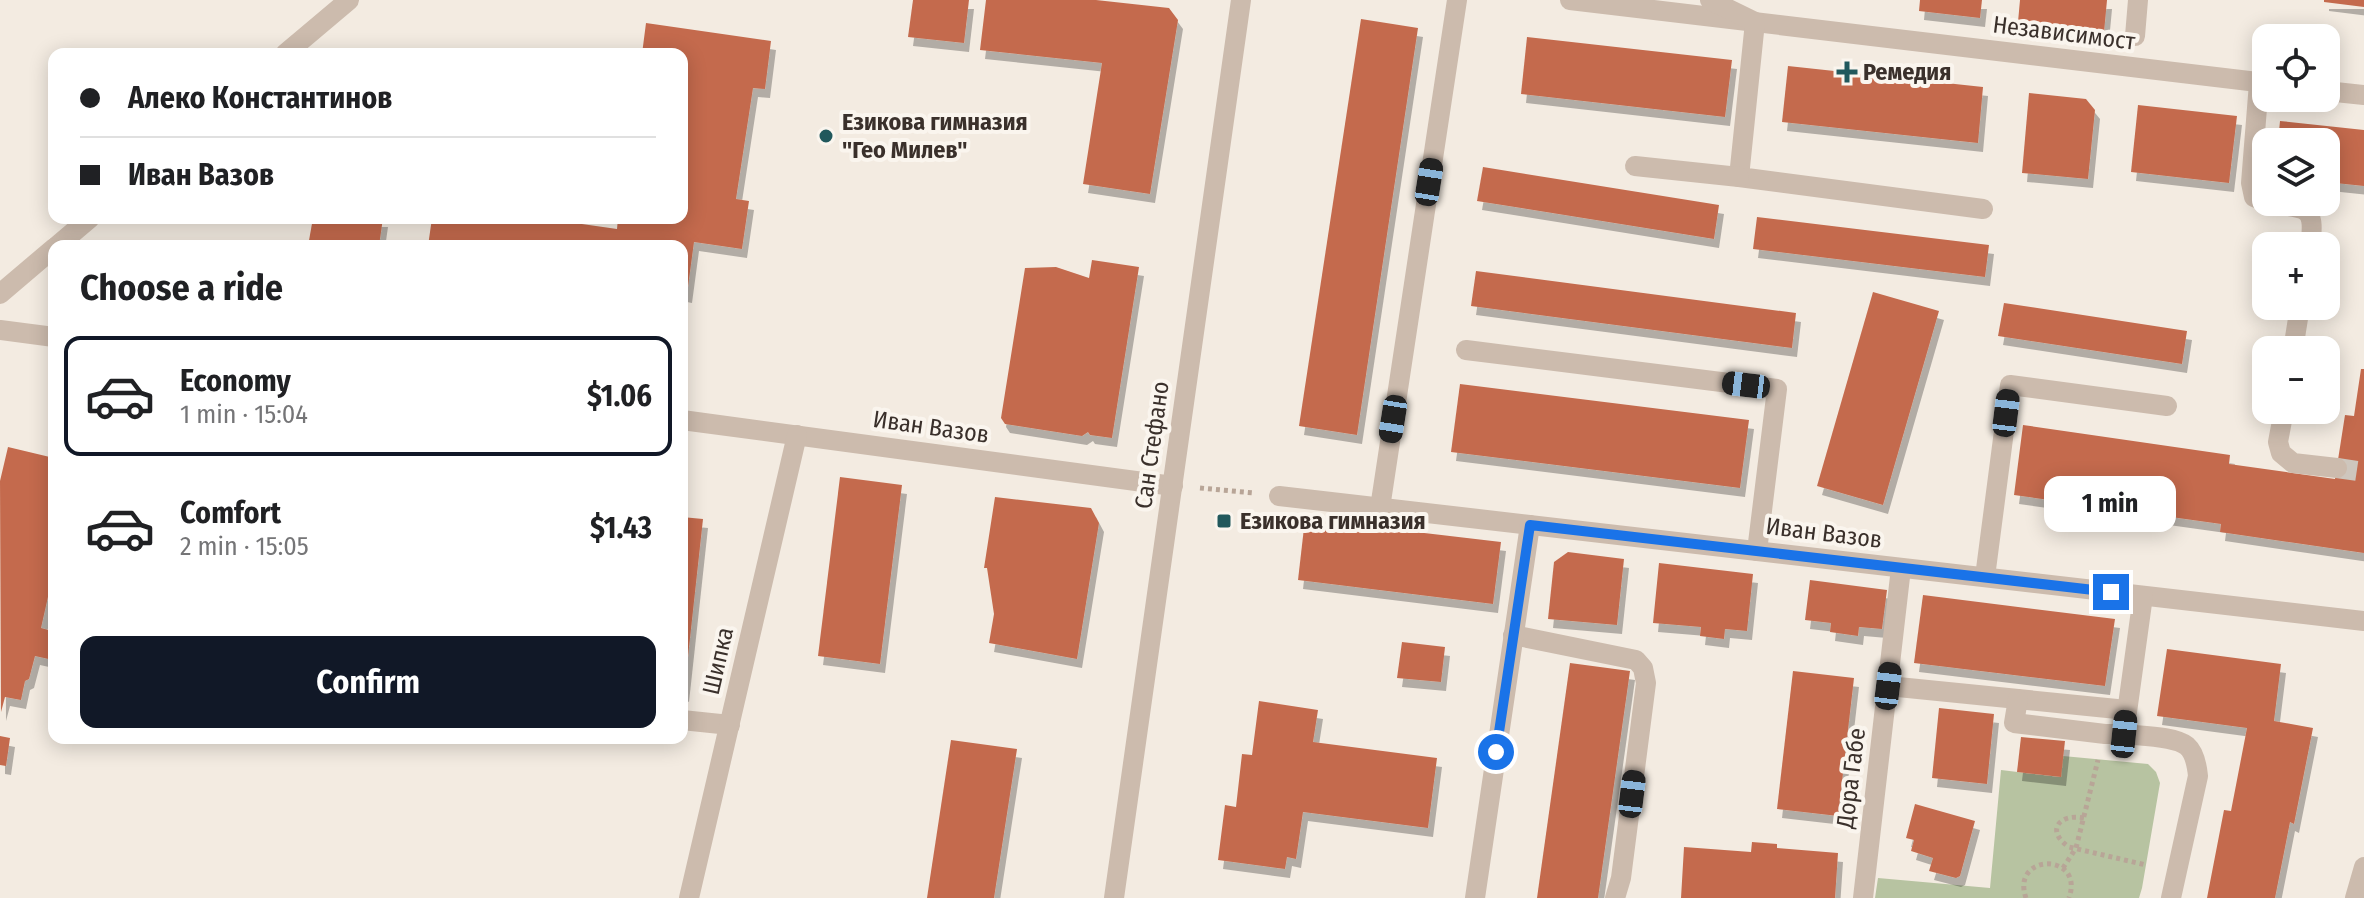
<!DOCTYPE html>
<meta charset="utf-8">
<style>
:root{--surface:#fff;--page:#f6f6f6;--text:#202124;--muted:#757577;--line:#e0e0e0;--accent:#111827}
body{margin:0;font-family:"Fira Sans Condensed",sans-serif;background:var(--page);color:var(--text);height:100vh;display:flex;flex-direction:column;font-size:30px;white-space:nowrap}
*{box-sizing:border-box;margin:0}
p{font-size:26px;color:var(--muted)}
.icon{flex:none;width:44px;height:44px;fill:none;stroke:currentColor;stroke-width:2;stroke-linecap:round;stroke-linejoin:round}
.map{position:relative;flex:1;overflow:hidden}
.panel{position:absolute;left:48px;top:240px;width:640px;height:504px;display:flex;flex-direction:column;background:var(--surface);border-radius:16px;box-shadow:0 4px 20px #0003}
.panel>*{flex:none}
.guide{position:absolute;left:48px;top:48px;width:640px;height:176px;border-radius:16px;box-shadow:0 4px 20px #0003;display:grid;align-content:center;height:176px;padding:0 32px;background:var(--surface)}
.tools{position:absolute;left:2252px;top:24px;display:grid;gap:16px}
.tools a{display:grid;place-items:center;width:88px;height:88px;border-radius:16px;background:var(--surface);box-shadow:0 4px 20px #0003;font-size:40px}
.end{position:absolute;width:36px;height:36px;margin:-18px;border:10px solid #1a73e8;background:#fff;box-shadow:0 0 0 4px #fff}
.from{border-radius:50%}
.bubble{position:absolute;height:56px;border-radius:16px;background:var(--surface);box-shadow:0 4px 20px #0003;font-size:26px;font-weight:700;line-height:56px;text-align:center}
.car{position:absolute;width:24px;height:48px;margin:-24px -12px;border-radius:10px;box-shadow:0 0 6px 2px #0007;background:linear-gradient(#222 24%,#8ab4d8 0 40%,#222 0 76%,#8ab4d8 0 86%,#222 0)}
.guide b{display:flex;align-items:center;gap:28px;height:76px;font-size:30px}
.guide b+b{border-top:2px solid var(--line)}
.guide i{width:20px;height:20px;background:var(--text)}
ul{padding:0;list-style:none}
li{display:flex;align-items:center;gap:24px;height:120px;margin:0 16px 12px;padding:0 16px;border:4px solid transparent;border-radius:16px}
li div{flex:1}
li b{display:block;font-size:30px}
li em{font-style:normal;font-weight:700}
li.active{border-color:var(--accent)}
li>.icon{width:72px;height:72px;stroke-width:1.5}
h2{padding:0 32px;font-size:36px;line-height:96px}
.cta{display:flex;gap:16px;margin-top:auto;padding:16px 32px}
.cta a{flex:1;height:92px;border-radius:16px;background:var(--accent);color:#fff;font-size:32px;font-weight:700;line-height:92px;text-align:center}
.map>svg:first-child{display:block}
.green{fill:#b7c3a1}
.building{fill:#c46b4e;filter:url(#shadow)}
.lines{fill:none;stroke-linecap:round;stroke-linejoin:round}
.minor-tunnel{stroke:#cec6bd;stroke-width:20;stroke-dasharray:20 10;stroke-linecap:butt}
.path{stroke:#b8a597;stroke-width:5;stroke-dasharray:4 4;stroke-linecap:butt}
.minor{stroke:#ccbbad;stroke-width:20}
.route{stroke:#1a73e8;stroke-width:10}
.poi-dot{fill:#21585c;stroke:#faf5ee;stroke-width:3}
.labels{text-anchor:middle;stroke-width:8;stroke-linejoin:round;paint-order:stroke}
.street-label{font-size:24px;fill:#3a302b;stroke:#faf5ee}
.poi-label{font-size:24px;font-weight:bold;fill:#3a302b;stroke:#faf5ee;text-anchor:start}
</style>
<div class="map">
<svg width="2364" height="898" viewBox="0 0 2364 898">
<defs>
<filter id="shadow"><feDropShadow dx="5" dy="9" stdDeviation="0" flood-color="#0004"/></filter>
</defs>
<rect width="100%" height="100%" fill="#f3ebe1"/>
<polygon class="green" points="2063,756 2148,764 2156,772 2160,783 2142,888 2139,898 1875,898 1878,878 1990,888 2001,770 2060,777"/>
<g class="building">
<polygon points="913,0 969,0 964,43 908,37"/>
<polygon points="986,0 1096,0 1169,8 1178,20 1150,194 1083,184 1102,63 980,50"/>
<polygon points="1920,0 1982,0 1980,18 1919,11"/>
<polygon points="2020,0 2107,0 2104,32 2018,22"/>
<polygon points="2324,0 2364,0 2364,7 2324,2"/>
<polygon points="1361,19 1418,28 1357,435 1299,426"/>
<polygon points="646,23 771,41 765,89 753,88 736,199 749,201 742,249 694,242 687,294 682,293 682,246 428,246 432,218 540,218 617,229 618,218 682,218 682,54 642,54"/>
<polygon points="1527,37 1732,60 1725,117 1521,94"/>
<polygon points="1788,66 1983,87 1978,143 1782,122"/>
<polygon points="2029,93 2086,99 2095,110 2088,179 2022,173"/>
<polygon points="2138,105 2237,116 2229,183 2131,172"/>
<polygon points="2280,121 2364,130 2364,186 2326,182 2326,142 2278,142"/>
<polygon points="1483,167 1719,205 1714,239 1477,201"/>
<polygon points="1757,217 1989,245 1985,277 1753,249"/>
<polygon points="313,218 383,218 379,246 308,246"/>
<polygon points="1092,260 1139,267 1112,438 1090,435 1088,432 1082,436 1005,424 1001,418 1025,268 1056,267 1089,278"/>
<polygon points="1476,271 1796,313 1792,348 1471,306"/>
<polygon points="1873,292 1939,311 1883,505 1817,486"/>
<polygon points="2004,303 2187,331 2182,364 1998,336"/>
<polygon points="2361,369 2364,369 2364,553 2220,532 2221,524 2014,495 2023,425 2230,455 2229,464 2335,479 2345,415 2354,416"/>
<polygon points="1460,384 1749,420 1740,488 1451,452"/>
<polygon points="8,447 54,458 54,570 41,628 52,631 48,645 54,646 54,654 53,660 35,656 29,679 25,681 21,700 5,697 1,712 0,481"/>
<polygon points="840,477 902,485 880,664 818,656"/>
<polygon points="995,497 1091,508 1099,523 1077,659 989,643 994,614 987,568 984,568"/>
<polygon points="682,517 703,519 684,693 682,692"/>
<polygon points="1305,519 1501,542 1493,604 1298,580"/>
<polygon points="1568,552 1624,559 1617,625 1548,619 1554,562"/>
<polygon points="1659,563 1753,574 1747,631 1725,629 1724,639 1700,636 1701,627 1653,623"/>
<polygon points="1810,580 1887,590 1882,629 1859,627 1858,636 1830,632 1831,623 1805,620"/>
<polygon points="1923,595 2115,619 2105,686 1914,663"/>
<polygon points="1402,642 1445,647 1441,682 1397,678"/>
<polygon points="2167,649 2281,664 2274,721 2313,728 2294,824 2290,822 2275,898 2207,898 2224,810 2231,811 2247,728 2157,716"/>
<polygon points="1570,663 1630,671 1598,898 1537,898"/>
<polygon points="1793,671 1854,678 1838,816 1777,809"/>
<polygon points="1259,701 1318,710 1313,742 1437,758 1428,828 1303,812 1296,859 1287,857 1285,869 1218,860 1225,805 1236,807 1242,754 1252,755"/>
<polygon points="1939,708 1994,714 1987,784 1932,778"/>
<polygon points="0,736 10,738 6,766 0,765"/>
<polygon points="2021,737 2065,741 2061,777 2017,772"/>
<polygon points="951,740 1017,749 994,898 927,898"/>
<polygon points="1915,804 1975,821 1960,876 1956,878 1929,871 1933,858 1911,851 1914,840 1906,838"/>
<polygon points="1752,842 1777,844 1777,848 1838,853 1835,898 1681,898 1684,847 1751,852"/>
</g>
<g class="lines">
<polyline class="minor-tunnel" points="2337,468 2364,472"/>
<g class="path">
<polyline points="1200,488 1254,493"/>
<path d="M2084,818C2059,813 2045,831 2069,847L2146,865"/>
<polyline points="2063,868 2076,848 2098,760"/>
<path d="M2026,898C2010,853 2085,852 2069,898"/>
</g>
<g class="minor">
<polyline points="1570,0 2266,83"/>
<polyline points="1710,0 1755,22 1739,177 1983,209"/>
<polyline points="2135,36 2138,0"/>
<polyline points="285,54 349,0"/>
<polyline points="2259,83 2251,183 2254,197 2266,202"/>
<polyline points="2326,91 2364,95"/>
<polyline points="1635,166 1739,177"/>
<path d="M2267,202C2302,211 2317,200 2310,246"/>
<polyline points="57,246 90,218"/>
<polyline points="0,294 54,248"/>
<polyline points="0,330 54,337"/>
<polyline points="1466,350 1777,389 1757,551"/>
<polyline points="2293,350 2300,306"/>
<polyline points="2284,410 2278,442 2281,453 2293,463 2337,468"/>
<polyline points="682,420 1173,486"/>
<polyline points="1279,496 2364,621"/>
<polyline points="1380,508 1457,0"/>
<polyline points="1985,577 2010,385 2167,406"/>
<path d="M2143,596L2124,734C2140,736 2175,736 2187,746C2195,753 2197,766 2198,776L2171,898"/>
<polyline points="1513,635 1636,660 1643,668 1646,683 1621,878 1615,898"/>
<polyline points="1888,686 2127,710"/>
<polyline points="2018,699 2014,723 2105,734 2124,734"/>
<polyline points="682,720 730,725"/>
<polyline points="689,898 797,435"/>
<polyline points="1114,898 1241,0"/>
<polyline points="1475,898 1530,525"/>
<polyline points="1863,898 1901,568"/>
<polyline points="2355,898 2364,867"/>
</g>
</g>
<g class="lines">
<polyline class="route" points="1496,752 1530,525 2111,592"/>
</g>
<g class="poi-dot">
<path d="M1843 60h8v8h8v8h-8v8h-8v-8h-8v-8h8z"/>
<circle cx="826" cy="136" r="8"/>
<rect x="1216" y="513" width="16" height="16" rx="4"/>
</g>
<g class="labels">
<g class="street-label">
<text transform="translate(2064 33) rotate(7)" y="8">Независимост</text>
<text transform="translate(931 427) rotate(8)" y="8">Иван Вазов</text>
<text transform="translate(1152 445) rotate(-82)" y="8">Сан Стефано</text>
<text transform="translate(1824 533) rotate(7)" y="8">Иван Вазов</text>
<text transform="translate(718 661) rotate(-77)" y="8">Шипка</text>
<text transform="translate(1851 778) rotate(-83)" y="8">Дора Габе</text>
</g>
<g class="poi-label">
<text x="1863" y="80">Ремедия</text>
<text x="842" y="130">Езикова гимназия<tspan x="842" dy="28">"Гео Милев"</tspan></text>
<text x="1240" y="529">Езикова гимназия</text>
</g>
</g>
</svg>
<div class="tools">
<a><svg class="icon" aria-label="locate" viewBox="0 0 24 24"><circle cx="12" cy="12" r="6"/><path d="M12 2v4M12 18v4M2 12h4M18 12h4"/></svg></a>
<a><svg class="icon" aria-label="layers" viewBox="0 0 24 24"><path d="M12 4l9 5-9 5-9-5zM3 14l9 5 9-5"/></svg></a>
<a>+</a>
<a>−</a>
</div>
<i class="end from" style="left:1496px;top:752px"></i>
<i class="end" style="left:2111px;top:592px"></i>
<div class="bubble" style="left:2044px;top:476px;width:132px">1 min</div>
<i class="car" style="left:1429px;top:182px;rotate:9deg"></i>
<i class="car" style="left:1746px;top:385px;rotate:277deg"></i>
<i class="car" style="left:2006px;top:413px;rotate:7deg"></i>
<i class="car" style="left:1393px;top:419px;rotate:189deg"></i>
<i class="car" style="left:1888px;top:686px;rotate:7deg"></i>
<i class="car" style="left:2124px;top:734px;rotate:6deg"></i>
<i class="car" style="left:1632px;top:794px;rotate:7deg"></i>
<div class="guide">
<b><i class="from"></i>Алеко Константинов</b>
<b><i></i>Иван Вазов</b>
</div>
<section class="panel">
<h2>Choose a ride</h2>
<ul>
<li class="active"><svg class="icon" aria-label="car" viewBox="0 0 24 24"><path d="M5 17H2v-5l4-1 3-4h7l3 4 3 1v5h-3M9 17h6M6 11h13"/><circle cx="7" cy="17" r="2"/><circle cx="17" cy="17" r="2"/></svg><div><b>Economy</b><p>1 min · 15:04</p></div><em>$1.06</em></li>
<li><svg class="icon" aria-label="car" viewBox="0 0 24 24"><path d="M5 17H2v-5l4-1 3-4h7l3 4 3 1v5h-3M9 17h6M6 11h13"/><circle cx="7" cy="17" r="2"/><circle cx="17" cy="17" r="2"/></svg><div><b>Comfort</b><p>2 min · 15:05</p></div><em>$1.43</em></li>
</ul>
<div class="cta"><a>Confirm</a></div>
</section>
</div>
